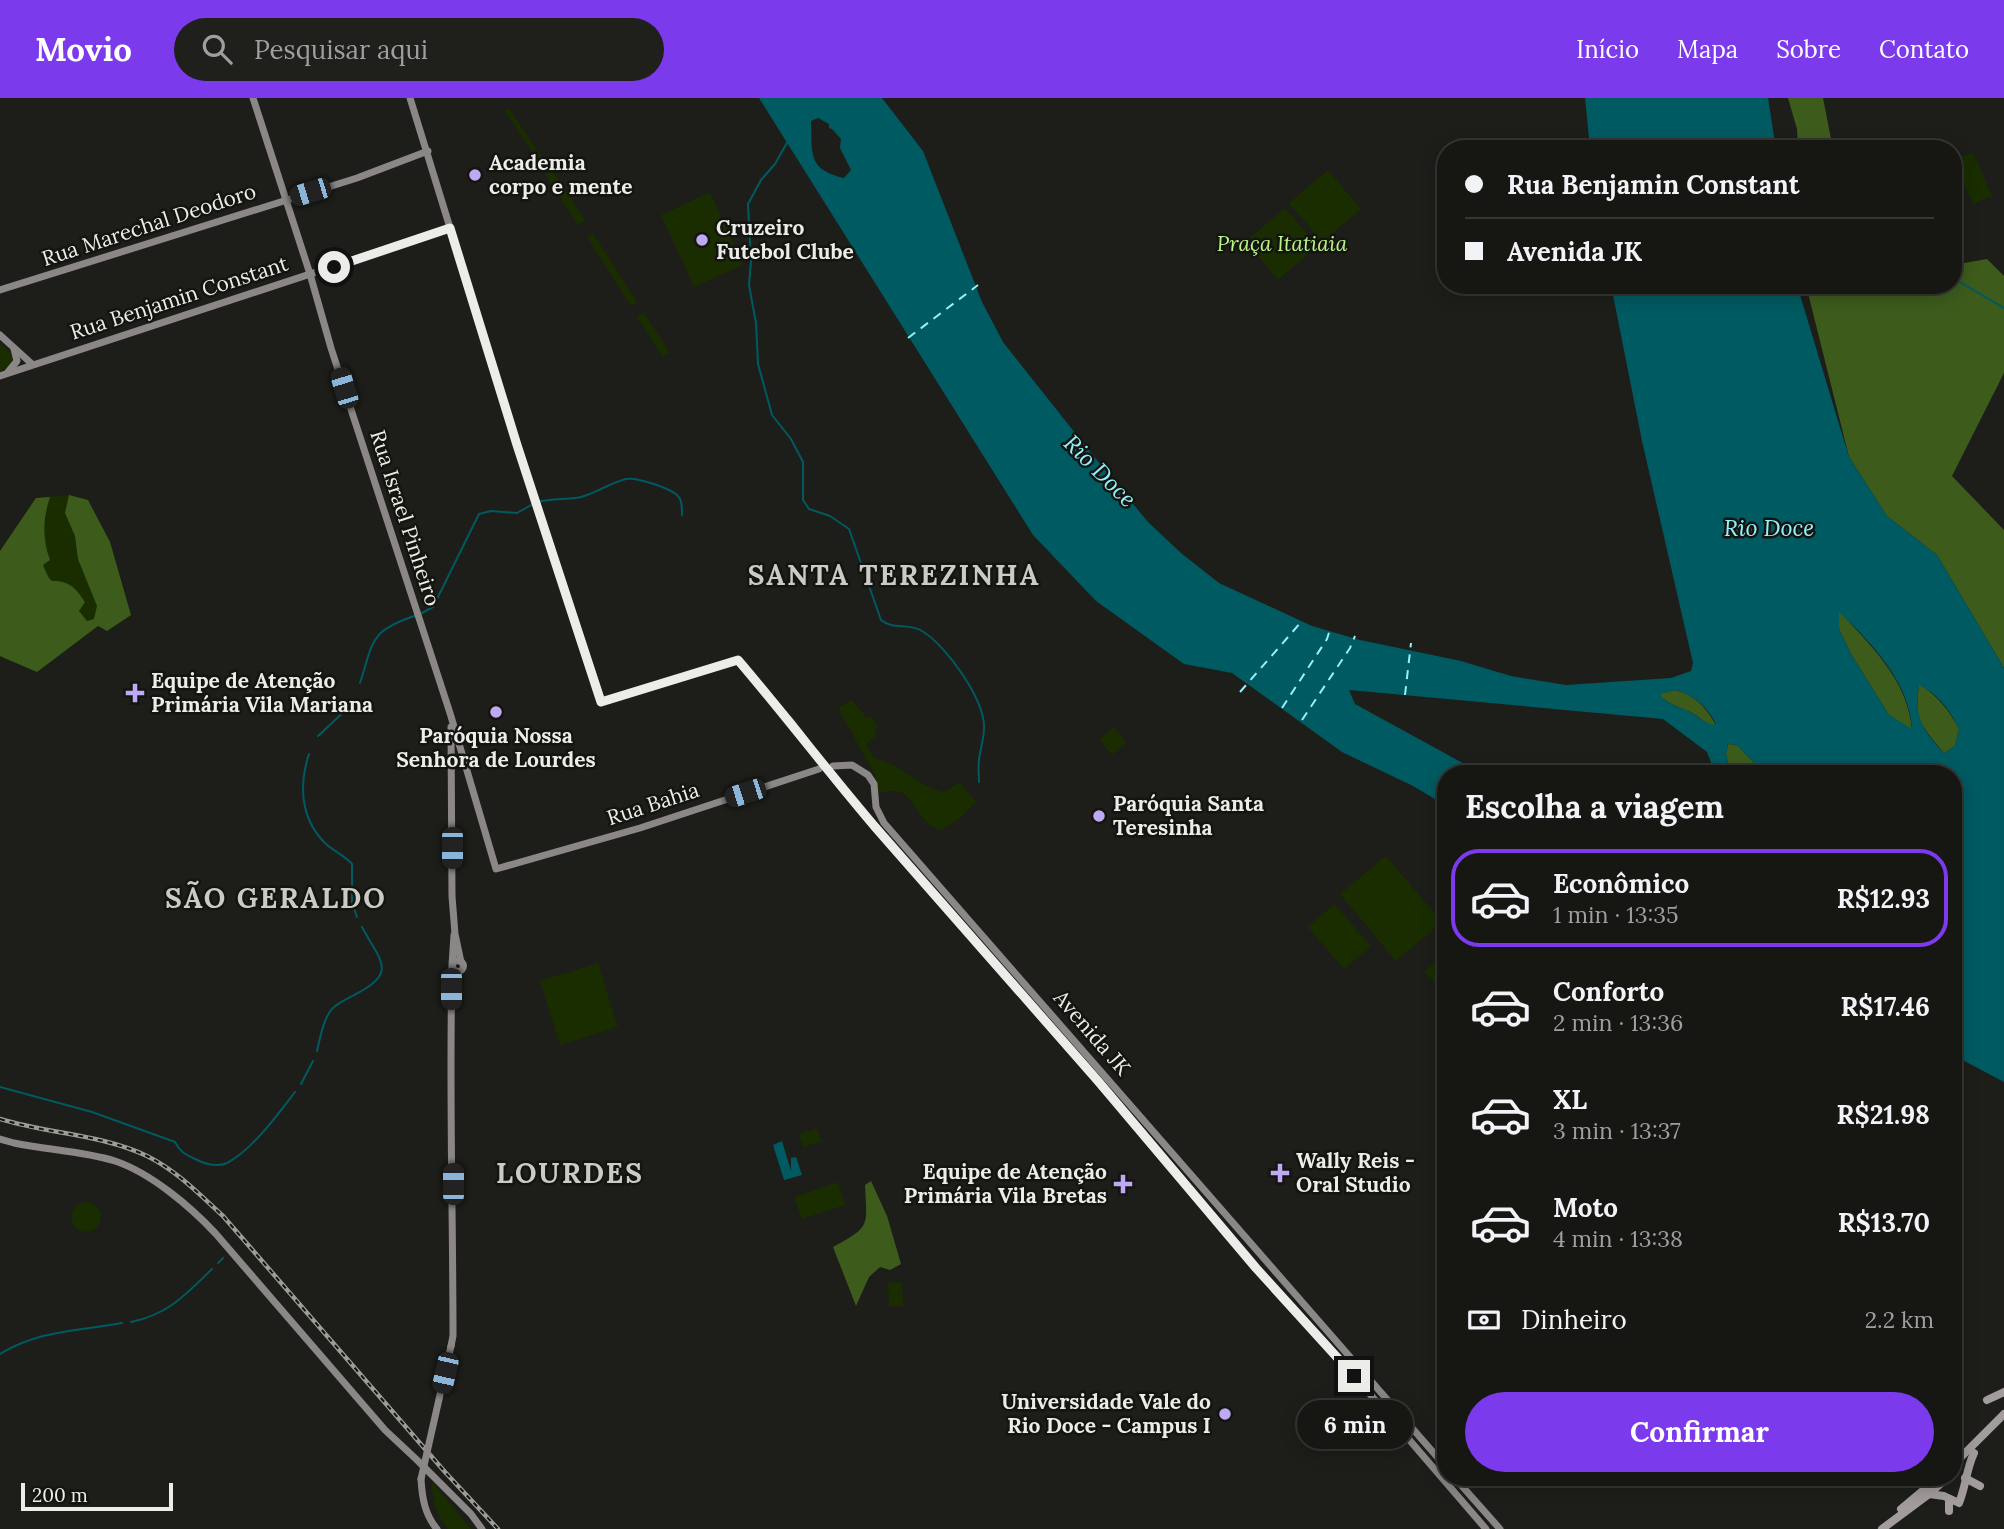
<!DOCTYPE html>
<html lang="pt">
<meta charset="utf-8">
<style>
:root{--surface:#161613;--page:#1f1f1c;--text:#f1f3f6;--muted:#9e9fa0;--line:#353533;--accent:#7c3aed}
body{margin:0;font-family:Lora,serif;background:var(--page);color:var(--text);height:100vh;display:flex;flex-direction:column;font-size:26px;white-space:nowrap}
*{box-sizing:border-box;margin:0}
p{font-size:23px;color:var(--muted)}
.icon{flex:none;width:38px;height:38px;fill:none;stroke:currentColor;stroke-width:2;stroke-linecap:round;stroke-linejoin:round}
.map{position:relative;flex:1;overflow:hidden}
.sheet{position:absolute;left:1437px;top:667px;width:525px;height:721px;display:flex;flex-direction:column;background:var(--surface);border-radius:28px;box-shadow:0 4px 18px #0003,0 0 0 2px var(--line)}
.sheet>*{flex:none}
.top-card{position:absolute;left:1437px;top:42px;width:525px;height:154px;border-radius:28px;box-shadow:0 4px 18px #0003,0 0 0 2px var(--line);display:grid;align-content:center;height:154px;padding:0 28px;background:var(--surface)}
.scale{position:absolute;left:21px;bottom:18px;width:152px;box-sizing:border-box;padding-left:7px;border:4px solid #ecece9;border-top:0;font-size:19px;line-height:24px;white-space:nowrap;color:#ecece9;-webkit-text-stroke:5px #141410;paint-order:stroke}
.end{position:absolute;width:32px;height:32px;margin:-16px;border:9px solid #ecece9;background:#111;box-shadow:0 0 0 4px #111}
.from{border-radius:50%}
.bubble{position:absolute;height:49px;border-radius:24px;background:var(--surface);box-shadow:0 4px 18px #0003,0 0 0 2px var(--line);font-size:23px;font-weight:700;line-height:49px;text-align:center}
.car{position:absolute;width:21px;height:42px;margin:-21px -10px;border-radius:9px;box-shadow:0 0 5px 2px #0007;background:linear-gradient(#222 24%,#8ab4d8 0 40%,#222 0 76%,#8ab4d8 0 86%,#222 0)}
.top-card b{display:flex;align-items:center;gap:24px;height:66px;font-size:26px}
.top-card b+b{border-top:2px solid var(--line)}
.top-card i{width:18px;height:18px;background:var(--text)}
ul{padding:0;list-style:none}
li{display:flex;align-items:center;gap:21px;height:98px;margin:0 14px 10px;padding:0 14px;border:4px solid transparent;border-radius:28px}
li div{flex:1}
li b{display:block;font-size:26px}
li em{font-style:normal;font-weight:700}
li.on{border-color:var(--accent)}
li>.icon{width:63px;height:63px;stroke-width:1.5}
h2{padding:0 28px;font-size:32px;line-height:84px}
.pay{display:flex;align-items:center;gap:18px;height:77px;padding:0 28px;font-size:26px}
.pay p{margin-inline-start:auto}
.action{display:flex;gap:14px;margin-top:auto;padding:14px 28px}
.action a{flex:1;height:80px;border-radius:42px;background:var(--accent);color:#fff;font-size:28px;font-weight:700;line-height:80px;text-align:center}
header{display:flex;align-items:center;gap:42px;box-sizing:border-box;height:98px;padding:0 35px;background:var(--accent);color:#fff}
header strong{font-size:33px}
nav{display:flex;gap:38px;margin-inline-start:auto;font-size:24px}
.search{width:490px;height:63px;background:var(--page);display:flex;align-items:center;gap:18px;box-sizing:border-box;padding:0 24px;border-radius:38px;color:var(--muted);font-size:26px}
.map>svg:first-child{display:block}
.green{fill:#192d01}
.forest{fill:#3d5c1c}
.water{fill:#005a61;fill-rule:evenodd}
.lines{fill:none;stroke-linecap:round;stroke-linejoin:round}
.stream{stroke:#005a61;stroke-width:2}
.ferry{stroke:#93f2fc;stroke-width:2;stroke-dasharray:9 7;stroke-linecap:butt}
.major{stroke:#8b8787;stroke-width:7}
.highway{stroke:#a29c9c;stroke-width:8}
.rail-casing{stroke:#9c9c98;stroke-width:4.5}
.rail{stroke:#141410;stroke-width:2;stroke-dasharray:5;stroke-linecap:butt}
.major-bridge{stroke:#8b8787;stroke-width:7}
.route{stroke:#ecece9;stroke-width:9}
.poi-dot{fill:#bea9f5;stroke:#141410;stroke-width:2.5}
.labels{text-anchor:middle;stroke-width:5;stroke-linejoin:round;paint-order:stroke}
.poi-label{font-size:21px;font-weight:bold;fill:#ecece9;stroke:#141410;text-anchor:start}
.street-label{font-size:21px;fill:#ecece9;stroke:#141410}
.park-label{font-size:21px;font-style:italic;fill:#bbf486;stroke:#141410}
.water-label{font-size:23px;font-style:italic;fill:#93f2fc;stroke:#141410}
.district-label{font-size:28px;font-weight:bold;letter-spacing:2px;fill:#cbcac6;stroke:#141410}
</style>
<header>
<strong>Movio</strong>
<div class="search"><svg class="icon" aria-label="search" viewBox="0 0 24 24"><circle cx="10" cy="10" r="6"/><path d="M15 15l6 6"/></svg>Pesquisar aqui</div>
<nav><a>Início</a><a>Mapa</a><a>Sobre</a><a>Contato</a></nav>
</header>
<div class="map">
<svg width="2004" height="1431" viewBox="0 0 2004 1431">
<rect width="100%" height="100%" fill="#1d1d19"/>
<g class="green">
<polygon points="509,10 544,62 540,65 505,13"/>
<polygon points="1973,54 1992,98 1973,106 1954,62"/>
<polygon points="552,72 585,122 578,127 545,76"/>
<polygon points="1328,72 1361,111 1322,144 1289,105"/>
<polygon points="710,94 743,167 694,189 661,117"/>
<polygon points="1285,110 1318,148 1278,182 1246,143"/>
<polygon points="593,135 637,204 631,208 587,139"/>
<polygon points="644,215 670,255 663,259 637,219"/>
<polygon points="0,245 12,256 14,264 0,274"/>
<polygon points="69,397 88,402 110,444 131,517 107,533 98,528 37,574 0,559 0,453 36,400"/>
<path d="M852,602L867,620L870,618L878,629L874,632L877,637L866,646L874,660C903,667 918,689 944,694L960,684L976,704L958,722L941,732C919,728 915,695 896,693C892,693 884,694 879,694L874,675L838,610Z"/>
<polygon points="1114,629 1126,644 1112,657 1099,642"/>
<polygon points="1386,758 1442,824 1396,863 1340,796"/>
<polygon points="1334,806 1371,848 1344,871 1308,829"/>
<polygon points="1443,857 1445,860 1445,899 1424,873"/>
<polygon points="598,865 618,929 560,947 540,883"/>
<polygon points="817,1030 821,1044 803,1049 799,1036"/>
<polygon points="838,1084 845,1107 802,1121 794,1099"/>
<circle cx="86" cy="1119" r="15"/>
<polygon points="902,1184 903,1208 889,1208 888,1185"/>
<path d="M432,1384L471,1431H448C436,1417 432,1402 432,1384Z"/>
</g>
<g class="forest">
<polygon points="1788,0 1823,0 1833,51 1798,51 1797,31"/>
<polygon points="1987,161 2004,178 2004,275 1952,378 2004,432 2004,570 1937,457 1887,418 1849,359 1806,187 1953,187 1953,167"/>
<path d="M69,397L88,402L110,444L131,517L107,533L98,528L37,574L0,558V453L36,400L50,399C43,420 42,441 50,462L43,467C53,492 51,478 68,486C76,490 80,497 85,504L79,513L87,523L94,521L97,508L78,461L75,438L65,415Z"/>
<path d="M1839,513C1871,548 1908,582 1912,632L1889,617L1851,556L1839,531Z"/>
<path d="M1919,586C1938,598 1949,612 1959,631L1955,648L1944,655C1921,627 1914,623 1919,586Z"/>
<path d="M1675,592C1694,596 1708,611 1716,628C1704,626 1701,619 1690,614C1678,608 1668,607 1659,596Z"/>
<polygon points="1728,646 1737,647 1764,675 1730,675 1726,655"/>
<path d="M871,1083L887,1118L901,1166L890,1172L880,1169L869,1179L856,1208L833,1149C871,1128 867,1129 865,1087Z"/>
</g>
<g class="water">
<path d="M759,0H882L923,53L982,204L1003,244L1087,350L1148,424L1181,455L1219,485L1312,528L1360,542L1461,563L1511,578L1566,587L1671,580L1691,573L1693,565L1642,343L1611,187H1797L1849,359L1887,418L1937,457L2004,570V984L1953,957V676L1764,675L1737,647L1728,646L1726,655L1730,675H1715L1707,654L1663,621L1349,592L1355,606L1481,675L1446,676L1445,707L1413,688L1342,654L1232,575L1184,566L1096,503L1033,437ZM818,20L829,26V30L832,31L841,41L840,50L851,72L844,80C808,72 812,56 811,23ZM1839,514C1871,544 1910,585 1912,631L1889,617L1851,556L1839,531ZM1919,587C1938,596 1950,612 1959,631L1955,648L1944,655C1922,631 1914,620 1919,587ZM1675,592C1693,596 1709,610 1716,627C1704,626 1700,619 1690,614C1679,608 1668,608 1660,596Z"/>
<polygon points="1585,0 1768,0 1776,51 1590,51"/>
<polygon points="782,1043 791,1073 791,1060 796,1059 802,1077 784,1082 773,1047"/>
</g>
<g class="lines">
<g class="stream">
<path d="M788,43L775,66L761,82L748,106L751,163L749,187L756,225L758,266L772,317L791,341L803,364V402L809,411L830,418L849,431L881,522C893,532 909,525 922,533C946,547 985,602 984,630C984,641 980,652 979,662C978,669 979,677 979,684"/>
<polyline points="1953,180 2004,210"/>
<polyline points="1878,187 1891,190 1910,187"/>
<path d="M538,404C552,400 566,402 581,399C596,395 610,385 626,381C636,379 676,391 680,401C682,405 682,412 682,417"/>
<polyline points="422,515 433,509 479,416 491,413 517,415 533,406"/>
<path d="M360,585C374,542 369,533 417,517"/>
<polyline points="318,638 350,608"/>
<path d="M309,656C299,687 300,720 325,745C333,753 344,757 352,766V805L357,819"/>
<path d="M317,953C320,940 323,923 331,912C337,905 347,901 354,897C399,875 380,863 362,829"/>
<polyline points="301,986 313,963"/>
<path d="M0,989L92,1014L175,1044C180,1054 185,1056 195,1061C205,1066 216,1070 227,1065C252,1052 278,1016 295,994"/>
<polyline points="218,1165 223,1160"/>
<path d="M131,1224C169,1216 185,1197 212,1171"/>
<path d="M0,1256C39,1232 79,1233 122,1225"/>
</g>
<g class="ferry">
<polyline points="908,240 978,187"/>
<polyline points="1240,594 1302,523"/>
<polyline points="1405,597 1411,545"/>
<polyline points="1282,610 1327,541 1331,528"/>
<polyline points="1302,622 1350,550 1355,538"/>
</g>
<g class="major">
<polyline points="253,0 310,176 331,250 450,615 496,771 640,730 819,671"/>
<polyline points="410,0 517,347 602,604 738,562 791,624 840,688 876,731 1090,974 1256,1170 1338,1259 1486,1431"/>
<polyline points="0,192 357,80 428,53"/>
<polyline points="0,237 32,266"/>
<polyline points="8,274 17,263 14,251"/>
<polyline points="0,278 450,130"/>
<polyline points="451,629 452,798 455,836 461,864"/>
<polyline points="833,668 852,667 868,677 874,686 876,709 884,725 1446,1369"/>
<circle cx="458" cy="868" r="5.5"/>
<polyline points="452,867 454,837"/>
<path d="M0,1041L14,1045C47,1052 83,1053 115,1063C151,1075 191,1109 216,1136L385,1332L417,1362L471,1416L482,1431"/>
<path d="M451,1248L453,1238C453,1115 449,992 452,869"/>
<polyline points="1454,1379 1500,1431"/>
<path d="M421,1381C422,1400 425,1417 437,1431"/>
</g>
<g class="highway">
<polyline points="1987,1302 2004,1294"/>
<polyline points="1953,1343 1959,1328"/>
<polyline points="1953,1367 2004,1316"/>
<polyline points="1965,1380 1980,1388"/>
<path d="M1929,1396L1944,1398L1959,1405C1966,1388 1966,1372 1974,1355"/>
<polyline points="1901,1411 1939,1379"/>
<polyline points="1949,1413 1949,1401"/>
<polyline points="1882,1431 1929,1396 1948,1379"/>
</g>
<g class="rail-casing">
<path id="rail" d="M0,1021C48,1036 101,1036 147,1058C177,1073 199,1096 223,1118L445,1374L498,1431"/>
</g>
<use href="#rail" class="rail"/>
<polyline class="major-bridge" points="421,1381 451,1248"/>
</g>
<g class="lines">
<path class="route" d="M334,169L450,130L517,347L601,604L738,562C785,617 829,675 876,730L1098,983L1256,1170L1354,1278"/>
</g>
<g class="poi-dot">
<circle cx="475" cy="77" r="7"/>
<circle cx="702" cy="142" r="7"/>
<path d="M131.5 584.5h7v7h7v7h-7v7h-7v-7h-7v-7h7z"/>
<circle cx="496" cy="614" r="7"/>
<circle cx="1099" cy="718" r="7"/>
<path d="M1276.5 1064.5h7v7h7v7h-7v7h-7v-7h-7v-7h7z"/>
<path d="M1119.5 1075.5h7v7h7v7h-7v7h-7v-7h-7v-7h7z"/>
<circle cx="1225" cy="1316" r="7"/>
</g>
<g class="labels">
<g class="poi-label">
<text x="489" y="72">Academia<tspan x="489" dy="24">corpo e mente</tspan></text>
<text x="716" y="137">Cruzeiro<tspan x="716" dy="24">Futebol Clube</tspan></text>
<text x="151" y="590">Equipe de Atenção<tspan x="151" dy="24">Primária Vila Mariana</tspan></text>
<text x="496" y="645" text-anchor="middle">Paróquia Nossa<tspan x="496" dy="24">Senhora de Lourdes</tspan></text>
<text x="1113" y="713">Paróquia Santa<tspan x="1113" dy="24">Teresinha</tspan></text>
<text x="1296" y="1070">Wally Reis -<tspan x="1296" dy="24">Oral Studio</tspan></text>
<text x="1107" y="1081" text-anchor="end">Equipe de Atenção<tspan x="1107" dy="24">Primária Vila Bretas</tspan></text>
<text x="1211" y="1311" text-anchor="end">Universidade Vale do<tspan x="1211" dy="24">Rio Doce - Campus I</tspan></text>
</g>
<g class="street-label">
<text transform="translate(149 127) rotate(-18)" y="7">Rua Marechal Deodoro</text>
<text transform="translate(179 200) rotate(-18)" y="7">Rua Benjamin Constant</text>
<text transform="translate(405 420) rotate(72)" y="7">Rua Israel Pinheiro</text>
<text transform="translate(653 706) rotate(-18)" y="7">Rua Bahia</text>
<text transform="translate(1092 935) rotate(49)" y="7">Avenida JK</text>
</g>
<g class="park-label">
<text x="1282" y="153">Praça Itatiaia</text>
</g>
<g class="water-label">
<text transform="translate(1100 373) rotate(45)" y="8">Rio Doce</text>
<text x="1769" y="438">Rio Doce</text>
</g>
<g class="district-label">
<text x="894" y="487">SANTA TEREZINHA</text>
<text x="276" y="810">SÃO GERALDO</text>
<text x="570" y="1085">LOURDES</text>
</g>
</g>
</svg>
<div class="scale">200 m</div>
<i class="end from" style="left:334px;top:169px"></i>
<i class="end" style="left:1354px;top:1278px"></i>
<div class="bubble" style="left:1297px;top:1302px;width:116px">6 min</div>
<i class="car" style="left:310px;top:94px;rotate:253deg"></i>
<i class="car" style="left:344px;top:290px;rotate:343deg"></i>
<i class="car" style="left:745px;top:695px;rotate:252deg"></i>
<i class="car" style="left:452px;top:750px;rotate:180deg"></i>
<i class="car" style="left:451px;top:891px;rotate:180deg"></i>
<i class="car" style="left:453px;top:1086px;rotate:0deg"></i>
<i class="car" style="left:445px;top:1275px;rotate:193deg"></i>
<div class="top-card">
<b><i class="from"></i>Rua Benjamin Constant</b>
<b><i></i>Avenida JK</b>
</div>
<section class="sheet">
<h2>Escolha a viagem</h2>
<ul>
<li class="on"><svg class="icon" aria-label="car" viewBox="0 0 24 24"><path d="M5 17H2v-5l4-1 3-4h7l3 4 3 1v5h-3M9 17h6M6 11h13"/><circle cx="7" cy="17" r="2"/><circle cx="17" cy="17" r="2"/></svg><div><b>Econômico</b><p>1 min · 13:35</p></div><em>R$12.93</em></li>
<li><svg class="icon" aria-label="car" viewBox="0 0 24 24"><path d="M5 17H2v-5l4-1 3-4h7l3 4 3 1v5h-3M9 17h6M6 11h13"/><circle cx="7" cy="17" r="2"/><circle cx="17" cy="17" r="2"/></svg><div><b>Conforto</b><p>2 min · 13:36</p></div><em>R$17.46</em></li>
<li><svg class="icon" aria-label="car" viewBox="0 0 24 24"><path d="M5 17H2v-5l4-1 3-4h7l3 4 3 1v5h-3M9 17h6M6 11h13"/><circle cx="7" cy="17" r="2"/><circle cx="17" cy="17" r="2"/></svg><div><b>XL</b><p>3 min · 13:37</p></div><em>R$21.98</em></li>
<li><svg class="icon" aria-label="car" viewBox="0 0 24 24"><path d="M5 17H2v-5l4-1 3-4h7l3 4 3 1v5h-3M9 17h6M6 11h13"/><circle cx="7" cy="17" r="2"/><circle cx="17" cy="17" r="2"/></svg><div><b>Moto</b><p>4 min · 13:38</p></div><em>R$13.70</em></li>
</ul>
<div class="pay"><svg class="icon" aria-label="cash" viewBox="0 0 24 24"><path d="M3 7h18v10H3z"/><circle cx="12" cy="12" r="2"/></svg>Dinheiro<p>2.2 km</p></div>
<div class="action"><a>Confirmar</a></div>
</section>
</div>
